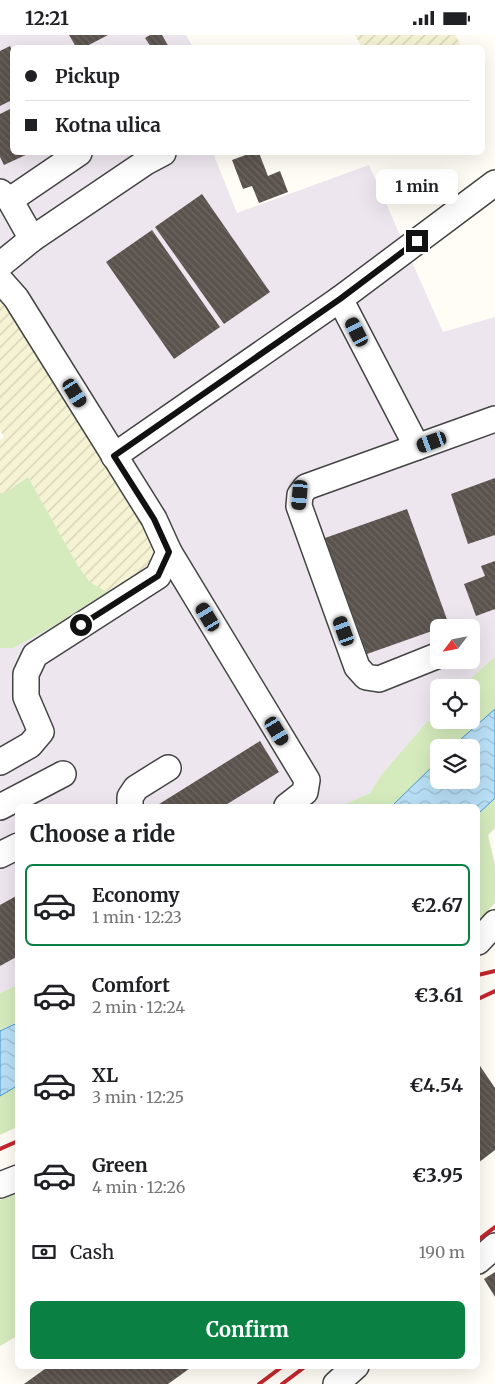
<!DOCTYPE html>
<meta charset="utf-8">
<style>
:root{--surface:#fff;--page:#f6f6f6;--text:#202124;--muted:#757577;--line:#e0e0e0;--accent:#0b8043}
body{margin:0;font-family:Merriweather,serif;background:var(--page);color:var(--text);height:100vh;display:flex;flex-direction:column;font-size:19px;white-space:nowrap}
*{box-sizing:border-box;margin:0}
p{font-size:16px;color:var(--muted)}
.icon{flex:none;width:28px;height:28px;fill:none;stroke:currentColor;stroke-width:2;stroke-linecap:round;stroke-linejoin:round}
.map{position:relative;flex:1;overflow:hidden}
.panel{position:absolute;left:15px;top:769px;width:465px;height:565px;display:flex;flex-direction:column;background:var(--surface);border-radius:8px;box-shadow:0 5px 20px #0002}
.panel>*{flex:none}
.top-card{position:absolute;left:10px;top:10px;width:475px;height:110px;border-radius:8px;box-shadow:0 5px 20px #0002;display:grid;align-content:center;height:110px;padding:0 15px;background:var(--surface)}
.needle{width:32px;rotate:238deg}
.tools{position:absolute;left:430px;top:584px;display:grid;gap:10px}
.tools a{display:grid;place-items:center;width:50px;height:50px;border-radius:8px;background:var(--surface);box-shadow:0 5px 20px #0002;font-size:25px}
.end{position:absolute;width:22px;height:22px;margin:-11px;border:6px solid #111;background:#fff;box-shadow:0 0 0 2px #fff}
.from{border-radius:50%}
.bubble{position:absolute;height:35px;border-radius:8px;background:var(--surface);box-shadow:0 5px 20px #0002;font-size:16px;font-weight:700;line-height:35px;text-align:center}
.car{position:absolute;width:15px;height:30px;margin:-15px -8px;border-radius:6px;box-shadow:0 0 4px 1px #0007;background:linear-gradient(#222 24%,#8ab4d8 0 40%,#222 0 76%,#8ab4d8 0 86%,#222 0)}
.top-card b{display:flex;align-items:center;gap:18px;height:48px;font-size:19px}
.top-card b+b{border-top:1px solid var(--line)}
.top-card i{width:12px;height:12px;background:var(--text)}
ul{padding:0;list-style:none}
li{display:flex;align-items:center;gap:15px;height:82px;margin:0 10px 8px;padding:0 5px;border:2px solid transparent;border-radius:8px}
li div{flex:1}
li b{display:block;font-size:19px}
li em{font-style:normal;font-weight:700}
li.current{border-color:var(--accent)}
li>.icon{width:45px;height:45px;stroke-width:1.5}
h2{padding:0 15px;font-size:22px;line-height:60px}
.pay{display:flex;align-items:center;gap:12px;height:55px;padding:0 15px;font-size:19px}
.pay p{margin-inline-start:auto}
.primary-button{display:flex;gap:10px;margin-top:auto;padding:10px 15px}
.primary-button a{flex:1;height:58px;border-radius:8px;background:var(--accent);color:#fff;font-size:20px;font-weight:700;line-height:58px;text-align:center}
.status{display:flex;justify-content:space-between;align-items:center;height:35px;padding:0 25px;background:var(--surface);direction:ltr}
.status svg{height:14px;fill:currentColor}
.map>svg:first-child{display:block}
.industrial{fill:#eee6ef;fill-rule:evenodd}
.farmland{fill:url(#farmland-furrows)}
.grass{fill:#d5ebbd}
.water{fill:url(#water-waves);stroke:#3f96cf}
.building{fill:url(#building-back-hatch)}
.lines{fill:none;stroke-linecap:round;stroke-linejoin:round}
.minor-casing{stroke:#444;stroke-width:28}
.minor{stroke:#fff;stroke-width:25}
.rail{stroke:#c4262e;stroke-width:4}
.route{stroke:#111;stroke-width:6}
</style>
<div class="status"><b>12:21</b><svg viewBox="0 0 49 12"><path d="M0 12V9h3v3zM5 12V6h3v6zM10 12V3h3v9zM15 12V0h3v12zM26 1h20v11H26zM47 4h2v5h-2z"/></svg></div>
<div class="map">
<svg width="495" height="1349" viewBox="0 0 495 1349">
<defs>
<pattern id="farmland-furrows" width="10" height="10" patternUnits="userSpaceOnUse" patternTransform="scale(1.25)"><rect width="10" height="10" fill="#f6f3d4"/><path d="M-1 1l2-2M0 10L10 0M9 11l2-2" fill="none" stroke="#d2cfb5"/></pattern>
<pattern id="water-waves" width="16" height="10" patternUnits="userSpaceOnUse" patternTransform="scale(1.25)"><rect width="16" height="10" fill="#b9e0f7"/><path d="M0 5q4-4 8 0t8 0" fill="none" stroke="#9ebfd3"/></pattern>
<pattern id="building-back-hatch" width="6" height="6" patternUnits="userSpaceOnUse" patternTransform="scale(1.25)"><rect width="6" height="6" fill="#5a524d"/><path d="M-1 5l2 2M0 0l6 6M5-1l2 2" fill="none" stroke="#6d6662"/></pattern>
</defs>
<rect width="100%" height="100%" fill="#fffdf5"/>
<path class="industrial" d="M0,0H186L193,12H12V118H213L237,178L369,130L443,297L495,282V622L483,632L462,652H439V676L426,688L381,740L370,758L341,771H18L17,950L0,958V613H13L57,589L150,529L157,509L0,260ZM439,592H471V625H439Z"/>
<g class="farmland">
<polygon points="355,0 455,0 462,12 362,12"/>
<polygon points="0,260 157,509 150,529 107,557 90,547 78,531 28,442 3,459 0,457 0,405 4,402 0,395"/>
</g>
<g class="grass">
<polygon points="28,442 78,531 90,547 107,557 57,589 32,603 13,613 0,613 0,457 3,459"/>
<polygon points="495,622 495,675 453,712 439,712 439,725 392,771 341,771 370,758 381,740 426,688 439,676 439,685 471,685 471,652 462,652 483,632"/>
<polygon points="495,763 495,793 488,800 495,830 495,868 478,887 478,779"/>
<polygon points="17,950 17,987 0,995 0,958"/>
<polygon points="17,1051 17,1092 0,1100 0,1061"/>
<polygon points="17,1157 17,1301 0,1311 0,1165"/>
</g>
<g class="water">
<polygon points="495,674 495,763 478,779 478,771 392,771 439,725 439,745 471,745 471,712 452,712"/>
<polygon points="17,988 17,1051 0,1061 0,996"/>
</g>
<g class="building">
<polygon points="69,0 108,0 85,12 76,12"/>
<polygon points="150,0 162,0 169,12 151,12 145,3"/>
<polygon points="10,11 12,16 12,65 0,71 0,16"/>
<polygon points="12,73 12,118 30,118 4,130 0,122 0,79"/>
<polygon points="251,118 259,118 268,141 280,136 288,157 259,168 252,151 243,154 232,125"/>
<polygon points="202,159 270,257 224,289 155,192"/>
<polygon points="152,195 220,292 174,324 106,227"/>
<polygon points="495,443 495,500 468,509 451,459"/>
<polygon points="407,474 449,590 367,619 325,503"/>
<polygon points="495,526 495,574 476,581 464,549 485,541 481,531"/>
<polygon points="260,706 279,737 224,771 156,771"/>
<polygon points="18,860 18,921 0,931 0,870"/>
<polygon points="478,1028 495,1053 495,1115 478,1128"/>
<polygon points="495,1237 495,1262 484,1244"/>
<polygon points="49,1331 193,1331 168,1349 24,1349"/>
</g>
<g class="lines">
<g class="minor-casing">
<g id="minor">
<polyline points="0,157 10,165 32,204"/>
<polyline points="10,165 79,118"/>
<polyline points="0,230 32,204 146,127 163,118"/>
<polyline points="0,245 16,263 154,484 169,517 158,541 35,620 26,639 26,662 41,697 30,710 0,727"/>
<polyline points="340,264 417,412 495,384"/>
<polyline points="417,412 306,452 300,460 299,471 357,632 366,642 379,644 439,620"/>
<polyline points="114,421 340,264 495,148"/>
<polyline points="169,517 307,745 305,757 287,771"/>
<polyline points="130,771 130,762 136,753 168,733"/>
<polyline points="0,772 63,739"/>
<polyline points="0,820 18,811"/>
<polyline points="478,907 495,888"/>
<polyline points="0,1150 18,1143"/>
<polyline points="478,1226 495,1211"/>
<polyline points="336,1349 356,1331"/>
</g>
</g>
<use href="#minor" class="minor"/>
<g class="rail">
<polyline points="478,940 495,936"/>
<polyline points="478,964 495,956"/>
<polyline points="0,1114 18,1106"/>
<polyline points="478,1205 495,1192"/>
<polyline points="259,1349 283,1331"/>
<polyline points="282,1349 306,1331"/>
</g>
</g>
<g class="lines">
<polyline class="route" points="81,590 158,541 169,517 154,484 114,421 340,264 417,206"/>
</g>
</svg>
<div class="tools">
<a><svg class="needle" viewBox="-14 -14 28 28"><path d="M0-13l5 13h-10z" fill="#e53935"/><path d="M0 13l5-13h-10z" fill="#757577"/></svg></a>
<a><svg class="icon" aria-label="locate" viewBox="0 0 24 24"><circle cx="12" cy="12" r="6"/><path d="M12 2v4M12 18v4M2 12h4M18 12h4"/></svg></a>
<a><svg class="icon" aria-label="layers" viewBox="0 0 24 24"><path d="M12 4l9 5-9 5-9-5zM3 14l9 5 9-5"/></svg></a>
</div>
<i class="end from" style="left:81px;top:590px"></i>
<i class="end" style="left:417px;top:206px"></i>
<div class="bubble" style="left:376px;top:134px;width:82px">1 min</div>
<i class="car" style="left:357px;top:297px;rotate:333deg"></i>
<i class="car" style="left:75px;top:358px;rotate:148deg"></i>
<i class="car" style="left:432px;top:407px;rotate:250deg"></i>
<i class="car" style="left:300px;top:460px;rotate:185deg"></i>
<i class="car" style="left:208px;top:582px;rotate:329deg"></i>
<i class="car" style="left:344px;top:596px;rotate:340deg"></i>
<i class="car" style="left:277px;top:696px;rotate:149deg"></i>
<div class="top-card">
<b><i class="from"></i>Pickup</b>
<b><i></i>Kotna ulica</b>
</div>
<section class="panel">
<h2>Choose a ride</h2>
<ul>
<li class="current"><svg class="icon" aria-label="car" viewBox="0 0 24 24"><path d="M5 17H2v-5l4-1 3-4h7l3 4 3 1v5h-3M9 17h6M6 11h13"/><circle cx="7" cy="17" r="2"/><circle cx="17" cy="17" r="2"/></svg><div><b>Economy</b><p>1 min · 12:23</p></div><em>€2.67</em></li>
<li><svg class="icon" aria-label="car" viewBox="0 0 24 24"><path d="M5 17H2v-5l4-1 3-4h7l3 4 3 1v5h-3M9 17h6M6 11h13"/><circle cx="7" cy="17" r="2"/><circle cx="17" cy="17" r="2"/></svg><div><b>Comfort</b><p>2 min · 12:24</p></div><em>€3.61</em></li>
<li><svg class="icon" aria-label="car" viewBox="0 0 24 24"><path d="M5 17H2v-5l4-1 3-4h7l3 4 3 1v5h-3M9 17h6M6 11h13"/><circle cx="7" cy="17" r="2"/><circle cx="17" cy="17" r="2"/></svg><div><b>XL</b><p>3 min · 12:25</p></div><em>€4.54</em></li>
<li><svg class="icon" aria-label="car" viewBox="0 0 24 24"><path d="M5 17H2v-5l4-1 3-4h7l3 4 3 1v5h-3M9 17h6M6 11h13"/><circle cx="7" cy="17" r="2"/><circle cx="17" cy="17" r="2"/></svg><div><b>Green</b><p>4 min · 12:26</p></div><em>€3.95</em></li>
</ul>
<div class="pay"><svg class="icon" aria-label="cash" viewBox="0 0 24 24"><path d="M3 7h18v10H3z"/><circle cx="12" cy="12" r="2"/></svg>Cash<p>190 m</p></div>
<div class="primary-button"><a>Confirm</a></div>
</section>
</div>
